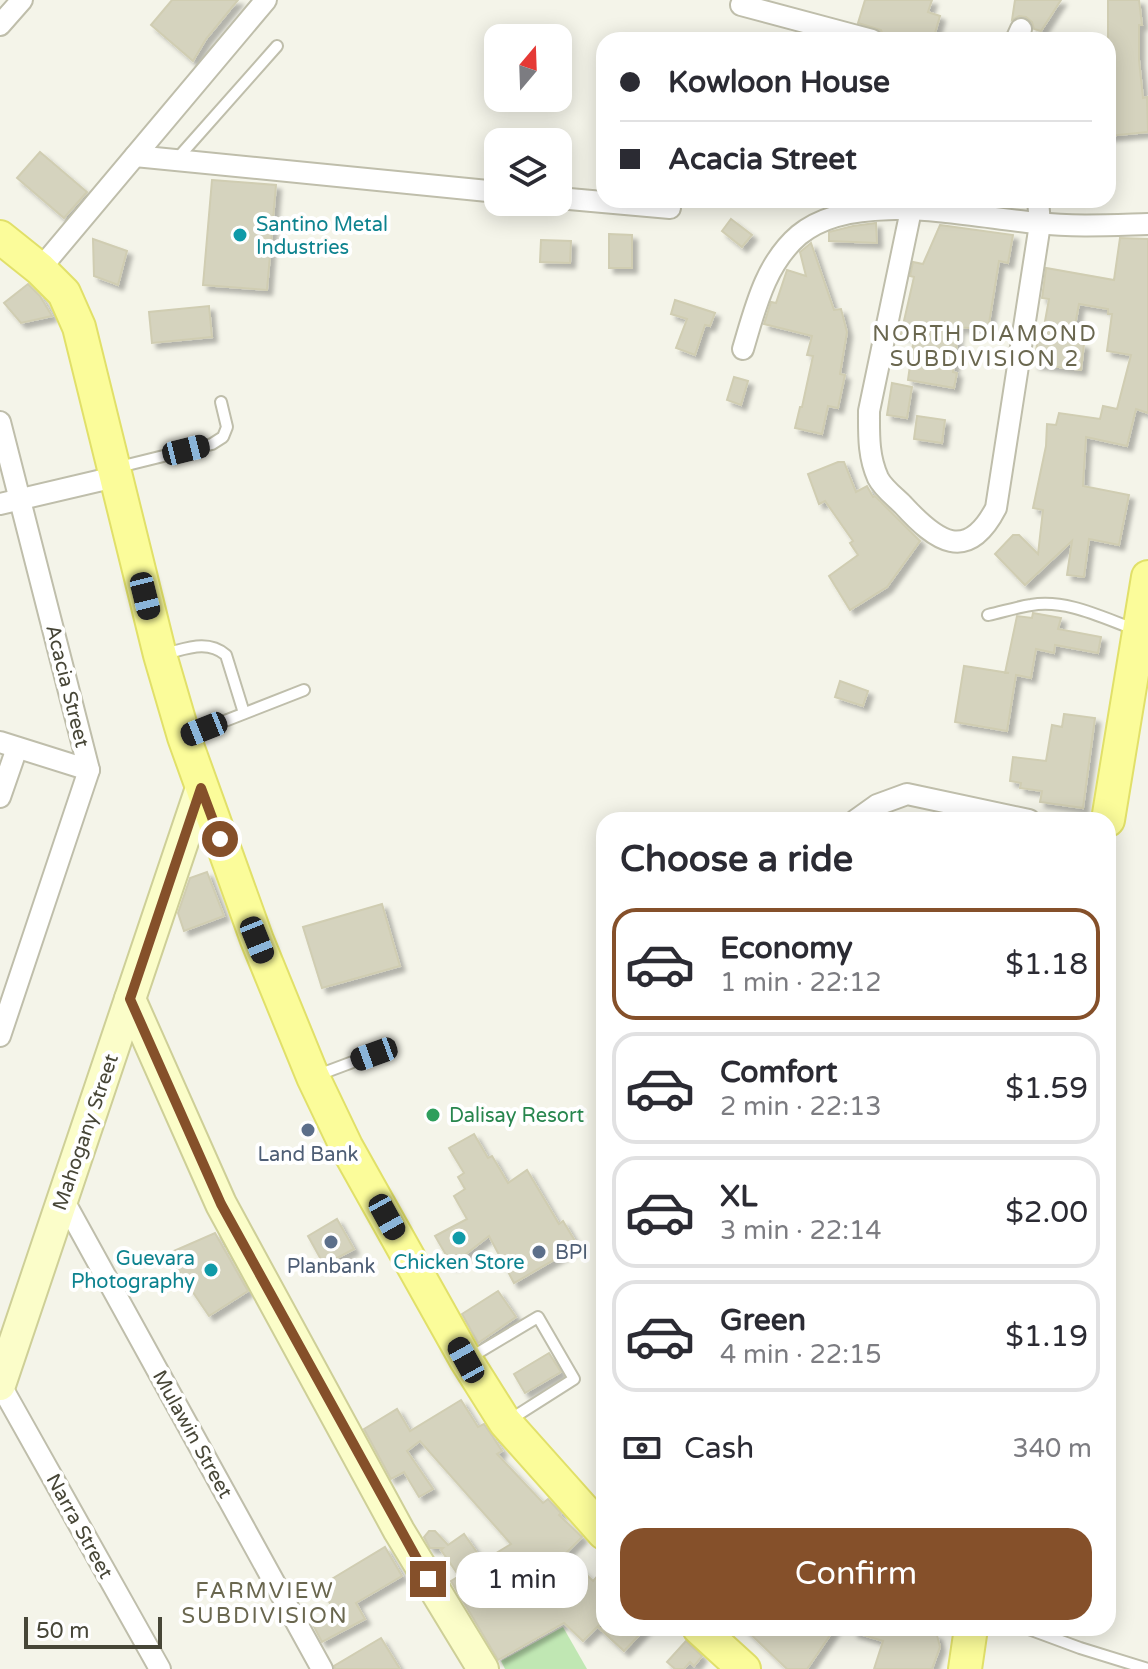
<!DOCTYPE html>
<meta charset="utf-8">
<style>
:root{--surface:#fff;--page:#f7f7f7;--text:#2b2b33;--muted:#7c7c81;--line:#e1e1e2;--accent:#85502a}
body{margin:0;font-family:"Varela Round",sans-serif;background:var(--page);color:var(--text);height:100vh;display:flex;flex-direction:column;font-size:30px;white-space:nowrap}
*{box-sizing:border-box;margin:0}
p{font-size:26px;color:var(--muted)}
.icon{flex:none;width:44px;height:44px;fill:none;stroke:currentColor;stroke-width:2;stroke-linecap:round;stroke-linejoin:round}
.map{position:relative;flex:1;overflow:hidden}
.details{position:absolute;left:596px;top:812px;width:520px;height:824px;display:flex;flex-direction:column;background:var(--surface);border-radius:24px;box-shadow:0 4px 20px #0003}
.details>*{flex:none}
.top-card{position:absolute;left:596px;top:32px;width:520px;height:176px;border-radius:24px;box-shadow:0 4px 20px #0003;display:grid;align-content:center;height:176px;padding:0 24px;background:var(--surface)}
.needle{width:52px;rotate:19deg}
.controls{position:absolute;left:484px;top:24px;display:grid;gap:16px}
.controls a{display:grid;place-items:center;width:88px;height:88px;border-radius:16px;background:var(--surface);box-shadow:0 4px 20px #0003;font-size:40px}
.scale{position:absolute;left:24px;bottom:20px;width:138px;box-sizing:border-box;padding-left:8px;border:4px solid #474637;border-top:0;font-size:22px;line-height:28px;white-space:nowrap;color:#474637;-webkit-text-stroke:6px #fff;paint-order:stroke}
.end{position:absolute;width:36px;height:36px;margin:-18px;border:10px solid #85502a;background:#fff;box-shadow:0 0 0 4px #fff}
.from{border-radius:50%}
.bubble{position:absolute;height:56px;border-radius:24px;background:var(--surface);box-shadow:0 4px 20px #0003;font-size:26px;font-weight:600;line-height:56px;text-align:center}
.car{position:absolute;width:24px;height:48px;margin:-24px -12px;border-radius:10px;box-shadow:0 0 6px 2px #0007;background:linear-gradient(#222 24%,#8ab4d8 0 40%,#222 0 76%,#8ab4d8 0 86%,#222 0)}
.top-card b{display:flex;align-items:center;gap:28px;height:76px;font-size:30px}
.top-card b+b{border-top:2px solid var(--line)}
.top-card i{width:20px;height:20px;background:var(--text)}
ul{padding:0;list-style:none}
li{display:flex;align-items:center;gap:24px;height:112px;margin:0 16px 12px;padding:0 8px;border:4px solid var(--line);border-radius:24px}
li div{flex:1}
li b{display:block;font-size:30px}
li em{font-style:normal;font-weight:600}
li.current{border-color:var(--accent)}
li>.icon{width:72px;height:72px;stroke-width:1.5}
h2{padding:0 24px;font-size:36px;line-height:96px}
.pay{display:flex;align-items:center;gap:20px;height:88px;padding:0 24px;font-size:30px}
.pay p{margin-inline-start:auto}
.action{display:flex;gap:16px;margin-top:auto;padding:16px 24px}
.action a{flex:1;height:92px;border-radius:24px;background:var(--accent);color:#fff;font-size:32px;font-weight:600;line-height:92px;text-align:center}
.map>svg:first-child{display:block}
.green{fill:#c0e7b3}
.building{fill:#d5d3be;stroke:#d0cdb2;stroke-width:2;filter:url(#shadow)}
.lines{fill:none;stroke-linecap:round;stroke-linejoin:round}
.lane-casing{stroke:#bfbeab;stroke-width:14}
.street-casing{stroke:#bfbeab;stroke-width:24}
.secondary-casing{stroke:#cecf97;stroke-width:34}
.primary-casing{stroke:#e1e069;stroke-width:36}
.lane{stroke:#fff;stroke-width:10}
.street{stroke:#fff;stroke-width:20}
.secondary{stroke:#fbfdc9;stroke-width:30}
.primary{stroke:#fbfc9a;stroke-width:32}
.route{stroke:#85502a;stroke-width:10}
.culture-dot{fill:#0f9aa8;stroke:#fff;stroke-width:3}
.leisure-dot{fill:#2e9e5b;stroke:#fff;stroke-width:3}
.service-dot{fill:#5c6f8a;stroke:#fff;stroke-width:3}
.labels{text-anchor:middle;stroke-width:8;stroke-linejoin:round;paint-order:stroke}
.culture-label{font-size:20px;fill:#0d838f;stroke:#fff;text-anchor:start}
.street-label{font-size:20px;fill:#474637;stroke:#fff}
.leisure-label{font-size:20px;fill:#27864d;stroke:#fff;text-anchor:start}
.service-label{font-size:20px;fill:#4e5e75;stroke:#fff}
.neighbourhood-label{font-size:22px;letter-spacing:2px;fill:#6a674f;stroke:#fff}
</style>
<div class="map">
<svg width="1148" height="1669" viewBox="0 0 1148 1669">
<defs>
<filter id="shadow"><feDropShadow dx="5" dy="5" stdDeviation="2" flood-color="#0004"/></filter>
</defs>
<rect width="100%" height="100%" fill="#f4f4e9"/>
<polygon class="green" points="563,1627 587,1669 505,1669 501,1661"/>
<g class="building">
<polygon points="172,0 238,0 206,39 193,61 151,25"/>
<polygon points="865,0 932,0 928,12 940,16 933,40 903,34 903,40 885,40 881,30 858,23"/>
<polygon points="1015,0 1061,0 1041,31 1034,29 1032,22 1026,17 1019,16 1012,20"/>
<polygon points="1108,0 1139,0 1142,25 1139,25 1139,60 1143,98 1147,97 1148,132 1108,136"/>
<polygon points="40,152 87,192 64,218 17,178"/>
<polygon points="212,180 276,185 267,290 203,285"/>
<polygon points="731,219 752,235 742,247 722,231"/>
<polygon points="876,223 877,243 829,241 829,232 853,226"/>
<polygon points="940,225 1013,235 1008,263 999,261 988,330 959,327 953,372 957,373 954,388 908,380 914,337 901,334 914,277 910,276 913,262 923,264"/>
<polygon points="609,234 632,235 632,268 609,268"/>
<polygon points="1120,238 1148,239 1148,413 1136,409 1127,446 1086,437 1083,486 1129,495 1119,545 1089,539 1084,577 1067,575 1072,541 1025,585 995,554 1013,535 1019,535 1038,554 1043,510 1033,508 1046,446 1047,424 1056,425 1059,413 1100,419 1103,406 1117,409 1131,355 1107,351 1112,314 1108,314 1108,309 1079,304 1072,342 1084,344 1081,370 1034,364 1038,338 1042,338 1049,299 1042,298 1046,268 1114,280"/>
<polygon points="93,239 127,251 118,285 94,276"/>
<polygon points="541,240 571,241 570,263 540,262"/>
<polygon points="811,243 834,310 841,309 847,332 840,374 845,375 838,408 828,406 822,434 795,428 800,407 802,407 813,356 807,355 812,336 764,324 771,302 776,303 787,270 806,276 800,252"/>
<polygon points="28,284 40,296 52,316 21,323 4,303"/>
<polygon points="675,300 715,313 710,326 705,325 695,355 676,348 687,319 671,314"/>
<polygon points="209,306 212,337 152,343 149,312"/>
<polygon points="734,377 748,381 741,405 727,400"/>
<polygon points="892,383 912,387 907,418 887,415"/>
<polygon points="917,416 945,420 942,443 914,439"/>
<polygon points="838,462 844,462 856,492 867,486 873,497 875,496 920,541 887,587 850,610 829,576 858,555 850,543 853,541 825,501 819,504 808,474"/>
<polygon points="1033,613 1061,618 1058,629 1101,637 1098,653 1055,645 1054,653 1036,649 1031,678 1016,675 1007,731 955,722 964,666 1009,673 1005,673 1017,616 1032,618"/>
<polygon points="840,681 868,691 863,706 835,697"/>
<polygon points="1064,714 1095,718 1083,808 1040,802 1042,791 1020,788 1021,783 1010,781 1013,757 1046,761 1052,725 1062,727"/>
<polygon points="207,872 224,916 184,931 178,913 190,878"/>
<polygon points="382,904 400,966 322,988 303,927"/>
<polygon points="474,1134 488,1158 492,1156 508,1183 527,1170 559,1224 563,1221 578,1246 514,1283 489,1236 452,1265 435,1236 467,1219 454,1196 465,1189 458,1177 464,1173 449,1148"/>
<polygon points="337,1219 354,1249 324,1265 308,1236"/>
<polygon points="215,1233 248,1291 209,1316 167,1254"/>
<polygon points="498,1291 516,1317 478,1343 462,1314"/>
<polygon points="549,1353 561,1372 525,1393 514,1374"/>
<polygon points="461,1400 478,1427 484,1424 493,1437 502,1451 497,1454 543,1503 548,1499 561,1513 559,1515 582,1537 565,1554 593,1581 604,1569 604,1620 583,1641 564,1623 498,1660 451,1581 459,1576 441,1550 443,1548 430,1548 424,1537 429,1531 435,1531 448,1545 464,1534 483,1561 511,1544 420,1441 407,1451 433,1489 419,1497 404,1472 391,1479 364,1429 397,1409 410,1431"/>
<polygon points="385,1547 402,1576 356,1603 365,1619 322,1642 313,1625 335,1612 320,1586"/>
<polygon points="599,1628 646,1628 624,1651"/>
<polygon points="744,1628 835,1628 807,1669 787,1669"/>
<polygon points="853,1628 908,1628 937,1635 940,1647 932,1669 874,1669 883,1641 853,1632"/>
<polygon points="381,1638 400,1669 335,1669 334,1666"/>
<polygon points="686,1641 702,1656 694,1666 690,1662 684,1669 675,1669 667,1662"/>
</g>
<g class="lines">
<g class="lane-casing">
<g id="lane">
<polyline points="176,160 277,46"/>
<polyline points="119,467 212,444 223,437 227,427 221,402"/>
<path d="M988,615C1002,612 1017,607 1031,605C1066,599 1101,617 1134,629"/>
<path d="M164,654C186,649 207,639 226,655L244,713"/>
<polyline points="189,735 304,690"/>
<polyline points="318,1075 374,1054"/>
<polyline points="471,1357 538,1317 574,1379 508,1421"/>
<polyline points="1026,1628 1080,1648 1148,1669"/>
</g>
</g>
<g class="street-casing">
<g id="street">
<polyline points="741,5 872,40"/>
<polyline points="0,25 22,0"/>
<polyline points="1016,40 1021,29"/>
<polyline points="135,156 498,192"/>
<polyline points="558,198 670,208"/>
<path d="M911,210L869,411C869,434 868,456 878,478C883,488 895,497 903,505C936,541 967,564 996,508L1040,224L1038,200"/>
<polyline points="40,269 266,0"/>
<path d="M743,349C755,309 765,264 799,235C854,189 970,217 1038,223C1074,227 1111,225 1148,224"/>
<polyline points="0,422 89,770 0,1036"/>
<polyline points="0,504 115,477"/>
<polyline points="0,742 89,770"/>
<polyline points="0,797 17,748"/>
<polyline points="856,820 877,805 907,794 1029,820"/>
<polyline points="63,1199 322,1669"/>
<polyline points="0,1384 160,1669"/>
</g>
</g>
<g class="secondary-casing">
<g id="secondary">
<polyline points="130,999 221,1204 399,1531 483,1669"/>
<polyline points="0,1385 201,788"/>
</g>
</g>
<g class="primary-casing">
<g id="primary">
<polyline points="0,237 40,269 64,293 79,327 160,655 184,737 257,940 313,1077 346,1146 466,1360 505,1422 604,1533"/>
<polyline points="1108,820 1148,577"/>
<polyline points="699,1628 744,1669"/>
<polyline points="965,1669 971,1628"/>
</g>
</g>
<use href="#lane" class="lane"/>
<use href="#street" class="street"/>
<use href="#secondary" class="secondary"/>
<use href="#primary" class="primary"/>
</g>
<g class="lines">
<polyline class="route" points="220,839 201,788 130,999 221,1204 428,1579"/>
</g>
<g class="culture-dot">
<circle cx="240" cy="235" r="8"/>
<circle cx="459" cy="1238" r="8"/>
<circle cx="211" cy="1270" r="8"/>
</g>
<circle class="leisure-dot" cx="433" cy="1115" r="8"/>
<g class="service-dot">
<circle cx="308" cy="1130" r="8"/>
<circle cx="331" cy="1242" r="8"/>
<circle cx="539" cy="1252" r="8"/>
</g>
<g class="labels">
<g class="culture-label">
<text x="256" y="231">Santino Metal<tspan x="256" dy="23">Industries</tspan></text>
<text x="195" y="1265" text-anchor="end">Guevara<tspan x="195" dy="23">Photography</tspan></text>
<text x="459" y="1269" text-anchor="middle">Chicken Store</text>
</g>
<g class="street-label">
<text transform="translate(68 686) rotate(76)" y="7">Acacia Street</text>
<text transform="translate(85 1132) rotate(-71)" y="7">Mahogany Street</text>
<text transform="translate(193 1434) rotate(61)" y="7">Mulawin Street</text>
<text transform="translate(80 1526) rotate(61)" y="7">Narra Street</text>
</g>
<g class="leisure-label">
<text x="449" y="1122">Dalisay Resort</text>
</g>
<g class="service-label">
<text x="308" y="1161">Land Bank</text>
<text x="555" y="1259" text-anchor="start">BPI</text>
<text x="331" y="1273">Planbank</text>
</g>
<g class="neighbourhood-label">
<text x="985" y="341">NORTH DIAMOND<tspan x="985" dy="25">SUBDIVISION 2</tspan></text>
<text x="265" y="1598">FARMVIEW<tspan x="265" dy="25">SUBDIVISION</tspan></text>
</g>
</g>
</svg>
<div class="controls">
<a><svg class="needle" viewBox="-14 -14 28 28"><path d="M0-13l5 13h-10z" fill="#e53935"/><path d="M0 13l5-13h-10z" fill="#7c7c81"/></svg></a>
<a><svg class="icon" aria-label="layers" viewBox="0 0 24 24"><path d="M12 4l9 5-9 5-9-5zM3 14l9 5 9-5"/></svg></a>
</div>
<div class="scale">50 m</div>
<i class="end from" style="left:220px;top:839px"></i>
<i class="end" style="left:428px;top:1579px"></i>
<div class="bubble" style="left:456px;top:1552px;width:132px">1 min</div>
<i class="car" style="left:186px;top:450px;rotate:76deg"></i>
<i class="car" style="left:145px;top:596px;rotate:166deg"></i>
<i class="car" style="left:204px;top:729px;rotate:248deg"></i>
<i class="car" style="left:257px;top:940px;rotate:158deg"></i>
<i class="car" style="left:374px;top:1054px;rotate:250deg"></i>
<i class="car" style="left:387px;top:1217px;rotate:151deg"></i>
<i class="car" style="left:466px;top:1360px;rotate:331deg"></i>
<div class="top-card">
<b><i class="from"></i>Kowloon House</b>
<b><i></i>Acacia Street</b>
</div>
<section class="details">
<h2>Choose a ride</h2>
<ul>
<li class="current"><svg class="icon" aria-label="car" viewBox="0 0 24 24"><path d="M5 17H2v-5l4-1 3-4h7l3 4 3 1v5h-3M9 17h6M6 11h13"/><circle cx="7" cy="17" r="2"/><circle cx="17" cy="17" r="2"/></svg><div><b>Economy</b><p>1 min · 22:12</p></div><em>$1.18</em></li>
<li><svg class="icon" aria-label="car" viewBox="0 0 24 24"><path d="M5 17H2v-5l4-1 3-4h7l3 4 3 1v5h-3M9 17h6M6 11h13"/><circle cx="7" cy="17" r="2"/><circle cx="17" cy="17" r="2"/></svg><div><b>Comfort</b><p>2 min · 22:13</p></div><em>$1.59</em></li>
<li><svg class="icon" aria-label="car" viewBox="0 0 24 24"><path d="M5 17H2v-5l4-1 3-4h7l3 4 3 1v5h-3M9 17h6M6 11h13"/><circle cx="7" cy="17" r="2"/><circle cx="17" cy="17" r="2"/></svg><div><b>XL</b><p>3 min · 22:14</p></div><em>$2.00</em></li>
<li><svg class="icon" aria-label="car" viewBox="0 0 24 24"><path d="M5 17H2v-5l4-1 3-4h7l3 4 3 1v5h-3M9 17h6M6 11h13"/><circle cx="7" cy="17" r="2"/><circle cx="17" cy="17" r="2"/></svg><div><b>Green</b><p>4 min · 22:15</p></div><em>$1.19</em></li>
</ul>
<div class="pay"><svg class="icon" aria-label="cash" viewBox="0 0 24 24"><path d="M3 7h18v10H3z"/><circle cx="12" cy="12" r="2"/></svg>Cash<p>340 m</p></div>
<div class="action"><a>Confirm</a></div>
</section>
</div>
